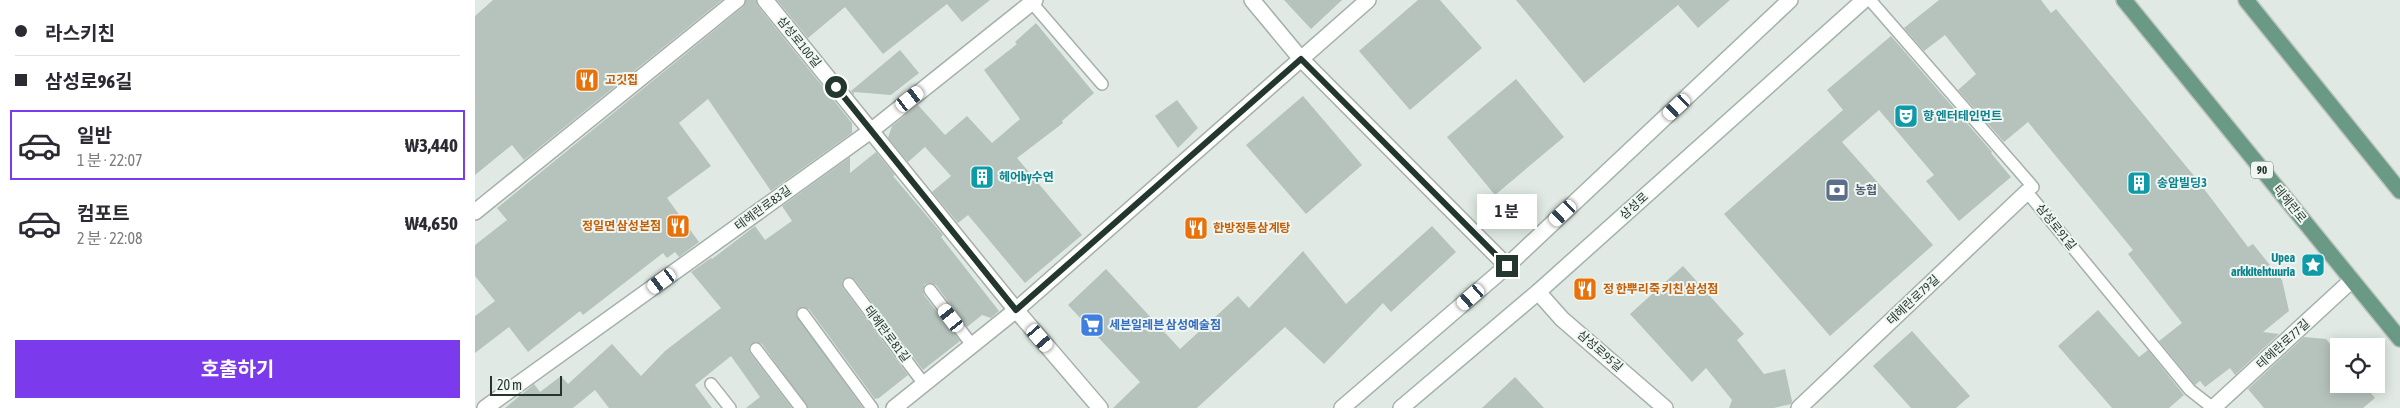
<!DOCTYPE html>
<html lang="ko">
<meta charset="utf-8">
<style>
:root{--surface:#fff;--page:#f2f2f3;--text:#2b2b33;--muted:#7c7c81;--line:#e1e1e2;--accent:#7c3aed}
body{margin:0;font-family:"Asap Condensed","Noto Sans KR",sans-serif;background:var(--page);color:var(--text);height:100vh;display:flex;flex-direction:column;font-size:19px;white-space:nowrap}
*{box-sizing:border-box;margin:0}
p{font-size:16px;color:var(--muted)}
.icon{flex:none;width:28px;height:28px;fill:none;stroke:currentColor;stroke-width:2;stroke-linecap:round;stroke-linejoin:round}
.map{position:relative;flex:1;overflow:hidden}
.drawer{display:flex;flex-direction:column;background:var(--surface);width:475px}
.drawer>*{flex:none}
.hud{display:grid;align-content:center;height:110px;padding:0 15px;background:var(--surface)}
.buttons{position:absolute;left:1855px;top:338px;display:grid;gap:10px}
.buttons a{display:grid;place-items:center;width:55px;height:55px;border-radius:0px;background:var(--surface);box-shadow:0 2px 12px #0003;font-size:25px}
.scale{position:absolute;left:15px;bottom:12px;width:72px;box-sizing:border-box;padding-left:5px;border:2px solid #23372e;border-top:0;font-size:14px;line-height:18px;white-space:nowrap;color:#23372e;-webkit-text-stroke:4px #f0f6f2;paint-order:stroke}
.end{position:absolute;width:22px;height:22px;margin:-11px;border:6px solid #23372e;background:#fff;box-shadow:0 0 0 2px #fff}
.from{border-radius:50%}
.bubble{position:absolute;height:35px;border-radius:0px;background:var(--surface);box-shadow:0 2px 12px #0003;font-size:16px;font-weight:700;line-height:35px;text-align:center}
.car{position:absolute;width:15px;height:30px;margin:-15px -8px;border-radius:6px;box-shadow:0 0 4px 1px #0007;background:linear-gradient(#fff 24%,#345 0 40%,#fff 0 76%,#345 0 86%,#fff 0)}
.hud b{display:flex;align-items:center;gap:18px;height:48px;font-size:19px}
.hud b+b{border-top:1px solid var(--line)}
.hud i{width:12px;height:12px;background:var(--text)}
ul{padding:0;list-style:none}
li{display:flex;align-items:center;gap:15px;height:70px;margin:0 10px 8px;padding:0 5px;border:2px solid transparent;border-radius:0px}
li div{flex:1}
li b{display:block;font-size:19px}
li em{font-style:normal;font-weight:700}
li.current{border-color:var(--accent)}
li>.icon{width:45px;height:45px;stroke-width:1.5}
.primary-button{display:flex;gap:10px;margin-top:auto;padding:10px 15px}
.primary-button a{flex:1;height:58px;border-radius:0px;background:var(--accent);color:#fff;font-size:20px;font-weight:700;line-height:58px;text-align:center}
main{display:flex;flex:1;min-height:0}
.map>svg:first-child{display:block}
.building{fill:#b6c3bc}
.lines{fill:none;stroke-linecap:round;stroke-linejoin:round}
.service-casing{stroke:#a4b0a9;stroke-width:14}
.minor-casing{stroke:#a4b0a9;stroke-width:18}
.tertiary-casing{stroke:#a4b0a9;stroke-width:18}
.secondary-casing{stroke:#a1b3aa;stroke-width:18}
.primary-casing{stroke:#bdc3c0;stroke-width:18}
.service{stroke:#fff;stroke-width:11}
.minor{stroke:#fff;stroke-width:15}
.tertiary{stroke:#fff;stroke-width:15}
.secondary{stroke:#fff;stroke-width:15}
.primary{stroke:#6a9986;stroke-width:15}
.route{stroke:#23372e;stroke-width:6}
.labels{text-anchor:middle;stroke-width:4;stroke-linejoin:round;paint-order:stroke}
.shield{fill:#f0f6f2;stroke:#607069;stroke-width:1}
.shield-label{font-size:11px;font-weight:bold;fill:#23372e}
.street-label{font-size:12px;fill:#23372e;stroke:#f0f6f2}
.food-label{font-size:12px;font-weight:bold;fill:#c56008;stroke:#f0f6f2;text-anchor:start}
.culture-label{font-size:12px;font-weight:bold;fill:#0d838f;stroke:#f0f6f2;text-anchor:start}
.service-label{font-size:12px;font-weight:bold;fill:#4e5e75;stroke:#f0f6f2;text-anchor:start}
.shop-label{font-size:12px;font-weight:bold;fill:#366cbe;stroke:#f0f6f2;text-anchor:start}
</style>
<main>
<section class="drawer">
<div class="hud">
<b><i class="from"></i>라스키친</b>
<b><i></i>삼성로96길</b>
</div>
<ul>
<li class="current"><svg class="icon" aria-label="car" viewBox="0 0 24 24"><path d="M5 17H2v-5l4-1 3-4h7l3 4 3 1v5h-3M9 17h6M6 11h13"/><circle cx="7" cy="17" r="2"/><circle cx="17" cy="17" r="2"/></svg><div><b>일반</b><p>1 분 · 22:07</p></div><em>₩3,440</em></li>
<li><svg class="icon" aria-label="car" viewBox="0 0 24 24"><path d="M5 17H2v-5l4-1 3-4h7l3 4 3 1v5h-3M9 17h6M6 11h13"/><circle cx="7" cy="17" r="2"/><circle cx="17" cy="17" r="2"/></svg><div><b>컴포트</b><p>2 분 · 22:08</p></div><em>₩4,650</em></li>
</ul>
<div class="primary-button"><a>호출하기</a></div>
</section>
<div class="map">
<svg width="1925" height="408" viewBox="0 0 1925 408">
<rect width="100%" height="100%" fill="#e0e9e3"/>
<g class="building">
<polygon points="18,0 247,0 49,160 37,145 0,175 0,16"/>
<polygon points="271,0 281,0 283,6 377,123 377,133 296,191 233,99 204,123 236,166 192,198 224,242 204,257 200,252 192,258 188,253 108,315 105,311 53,352 34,327 0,353 0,316 20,301 0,276 0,245 32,220 22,208 268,7"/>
<polygon points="302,0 515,0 487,22 472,4 408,54 370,7 333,38"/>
<polygon points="809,0 867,0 836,29"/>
<polygon points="943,0 965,0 1007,48 935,110 884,51"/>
<polygon points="1041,0 1255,0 1223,28 1203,5 1109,83"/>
<polygon points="1464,0 1566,0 1576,13 1581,9 1720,177 1773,247 1778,244 1807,280 1814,311 1788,332 1804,334 1760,375 1755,368 1730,387 1725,381 1720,385 1684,341 1707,323 1653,254 1658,250 1553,122 1529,142 1483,90 1501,74 1470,35 1449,51 1429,28"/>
<polygon points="561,23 619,93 587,121 588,123 542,158 607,235 550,283 493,215 483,223 457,192 476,176 450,147 433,162 413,138 417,126 443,105 470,135 492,116 517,143 545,119 509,70 542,44 540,42"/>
<polygon points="1416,36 1517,152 1516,153 1536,177 1484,221 1451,181 1459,175 1404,110 1367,142 1458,245 1355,336 1249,214 1368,110 1352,90"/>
<polygon points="425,50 444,73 416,95 379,92 379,95 376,91"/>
<polygon points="1041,79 1089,137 1020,195 972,137"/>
<polygon points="828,96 887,165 831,214 771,145"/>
<polygon points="702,100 723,128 703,148 680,116"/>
<polygon points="401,152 420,175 418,176 468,235 466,237 524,311 516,318 507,315 492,327 461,285 455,283 450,284 448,290 449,295 485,341 448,370 380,280 374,277 367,281 368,288 433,375 404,398 400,399 334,309 324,308 321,314 388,408 333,408 287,344 281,342 274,346 275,353 317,408 271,408 285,397 256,356 220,385 237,408 134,408 120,390 98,408 30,408 59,384 65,392 86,376 93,384 137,344 166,376 190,351 246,308 216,272 236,258 237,259 280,226 290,240 317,221 307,206 375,157 375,173"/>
<polygon points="957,226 981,252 916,312 908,303 849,364 810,327 722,408 638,408 665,382 593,305 631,269 705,349 763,296 774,308 828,251 871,304"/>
<polygon points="1208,266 1269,334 1262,340 1289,374 1310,369 1317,401 1316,404 1299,408 1254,408 1257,400 1231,368 1217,382 1155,314"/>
<polygon points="1623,310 1664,357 1673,350 1709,395 1694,408 1637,408 1583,346"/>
<polygon points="1437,331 1495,396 1481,408 1436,408 1398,366"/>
<polygon points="1829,337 1851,339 1864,355 1864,384 1888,384 1900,398 1888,408 1789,408 1773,389"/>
<polygon points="1040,377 1069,408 1007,408"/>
</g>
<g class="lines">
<g class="service-casing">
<g id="service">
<polyline points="1395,0 1558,187 1552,192 1715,390 1738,408"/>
<polyline points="557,3 627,84"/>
<polyline points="374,284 449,384"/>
<polyline points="455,290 497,345"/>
<polyline points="328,314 397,408"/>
<polyline points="281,349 326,408"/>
<polyline points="236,384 255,408"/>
</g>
</g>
<g class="minor-casing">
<g id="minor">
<polyline points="290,0 541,310 625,408"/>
<polyline points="777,0 826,59 1032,266"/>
<polyline points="0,212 262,0"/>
<polyline points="10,408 397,130 560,0"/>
<polyline points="419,408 541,310 893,0"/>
<polyline points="1324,408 1552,192"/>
<polyline points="1738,408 1877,280"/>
</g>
</g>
<g class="tertiary-casing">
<polyline id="tertiary" points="1063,292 1087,319 1190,408"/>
</g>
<g class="secondary-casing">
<g id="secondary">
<polyline points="867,408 1032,266 1315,0"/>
<polyline points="926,408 1063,292 1389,0"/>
</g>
</g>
<g class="primary-casing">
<g id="primary">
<polyline points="1649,0 1925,339"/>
<polyline points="1771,0 1925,191"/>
</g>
</g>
<use href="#service" class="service"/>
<use href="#minor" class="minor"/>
<use href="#tertiary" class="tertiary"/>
<use href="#secondary" class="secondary"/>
<use href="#primary" class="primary"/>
</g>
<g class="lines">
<polyline class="route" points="361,87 541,310 826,59 1032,266"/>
</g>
<defs>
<g id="restaurant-square" transform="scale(1.25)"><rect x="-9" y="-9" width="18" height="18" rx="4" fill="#e8710a" stroke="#f0f6f2"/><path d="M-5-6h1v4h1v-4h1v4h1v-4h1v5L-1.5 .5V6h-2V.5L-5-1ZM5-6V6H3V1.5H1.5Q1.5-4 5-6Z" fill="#fff"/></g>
<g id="theatre-square" transform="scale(1.25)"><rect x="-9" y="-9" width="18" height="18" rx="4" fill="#0f9aa8" stroke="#f0f6f2"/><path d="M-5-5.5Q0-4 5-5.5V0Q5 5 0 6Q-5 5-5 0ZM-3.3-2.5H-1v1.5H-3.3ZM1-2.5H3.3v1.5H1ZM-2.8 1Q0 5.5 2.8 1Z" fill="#fff"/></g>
<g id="building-square" transform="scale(1.25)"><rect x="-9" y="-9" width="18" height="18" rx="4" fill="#0f9aa8" stroke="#f0f6f2"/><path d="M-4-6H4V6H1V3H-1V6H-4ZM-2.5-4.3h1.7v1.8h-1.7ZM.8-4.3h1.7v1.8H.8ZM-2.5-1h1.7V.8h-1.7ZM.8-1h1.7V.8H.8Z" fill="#fff"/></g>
<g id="bank-square" transform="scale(1.25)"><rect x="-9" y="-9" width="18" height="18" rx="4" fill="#5c6f8a" stroke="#f0f6f2"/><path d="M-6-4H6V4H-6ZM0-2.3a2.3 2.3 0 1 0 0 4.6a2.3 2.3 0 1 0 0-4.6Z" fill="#fff"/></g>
<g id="sight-square" transform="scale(1.25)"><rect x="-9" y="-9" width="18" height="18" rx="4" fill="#0f9aa8" stroke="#f0f6f2"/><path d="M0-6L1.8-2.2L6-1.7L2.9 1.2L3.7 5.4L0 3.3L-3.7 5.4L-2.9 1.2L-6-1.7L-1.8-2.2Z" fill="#fff"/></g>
<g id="supermarket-square" transform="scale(1.25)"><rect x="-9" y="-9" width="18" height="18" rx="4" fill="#3f7fe0" stroke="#f0f6f2"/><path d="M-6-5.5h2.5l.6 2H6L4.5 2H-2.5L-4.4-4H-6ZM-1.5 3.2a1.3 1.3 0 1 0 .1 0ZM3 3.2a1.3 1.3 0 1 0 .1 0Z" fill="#fff"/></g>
</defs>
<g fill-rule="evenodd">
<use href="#restaurant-square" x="112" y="80"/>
<use href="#theatre-square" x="1431" y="116"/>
<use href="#building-square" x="507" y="177"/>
<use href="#building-square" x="1664" y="183"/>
<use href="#bank-square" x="1362" y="190"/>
<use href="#restaurant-square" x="203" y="226"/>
<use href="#restaurant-square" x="721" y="228"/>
<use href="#sight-square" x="1838" y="265"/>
<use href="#restaurant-square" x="1110" y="289"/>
<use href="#supermarket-square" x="617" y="325"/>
</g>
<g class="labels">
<rect class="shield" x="1776" y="161.5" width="22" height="17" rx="4"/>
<g class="shield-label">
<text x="1787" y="174">90</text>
</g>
<g class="street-label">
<text transform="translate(324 42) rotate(51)" y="4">삼성로100길</text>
<text transform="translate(1815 204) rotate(51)" y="4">테헤란로</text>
<text transform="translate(1159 206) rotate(-42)" y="4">삼성로</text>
<text transform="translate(288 208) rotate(-36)" y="4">테헤란로83길</text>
<text transform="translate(1581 227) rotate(51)" y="4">삼성로91길</text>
<text transform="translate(1438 300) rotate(-43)" y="4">테헤란로79길</text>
<text transform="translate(412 334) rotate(53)" y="4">테헤란로81길</text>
<text transform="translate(1808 344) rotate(-42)" y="4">테헤란로77길</text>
<text transform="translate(1125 351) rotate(41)" y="4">삼성로95길</text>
</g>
<g class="food-label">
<text x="130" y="84">고깃집</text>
<text x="186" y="230" text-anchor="end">정일면 삼성본점</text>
<text x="738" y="232">한방정통삼계탕</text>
<text x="1128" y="293">정 한뿌리죽 키친 삼성점</text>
</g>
<g class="culture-label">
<text x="1448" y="120">향 엔터테인먼트</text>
<text x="524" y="181">헤어by수연</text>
<text x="1682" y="187">송암빌딩3</text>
<text x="1820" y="262" text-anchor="end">Upea<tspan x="1820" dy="14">arkkitehtuuria</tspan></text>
</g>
<g class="service-label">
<text x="1380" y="194">농협</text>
</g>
<g class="shop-label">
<text x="634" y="329">세븐일레븐 삼성예술점</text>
</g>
</g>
</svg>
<div class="buttons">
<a><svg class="icon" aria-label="locate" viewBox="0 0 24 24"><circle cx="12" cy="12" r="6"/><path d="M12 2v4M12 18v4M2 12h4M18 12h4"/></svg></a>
</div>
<div class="scale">20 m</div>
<i class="end from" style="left:361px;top:87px"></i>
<i class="end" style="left:1032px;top:266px"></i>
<div class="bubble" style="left:1002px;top:194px;width:60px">1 분</div>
<i class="car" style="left:435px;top:99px;rotate:52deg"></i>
<i class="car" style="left:1202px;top:107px;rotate:227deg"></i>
<i class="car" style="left:1088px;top:213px;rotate:227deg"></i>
<i class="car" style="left:187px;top:281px;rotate:234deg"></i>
<i class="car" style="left:996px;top:297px;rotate:229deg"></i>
<i class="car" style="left:476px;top:318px;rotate:322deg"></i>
<i class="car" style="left:565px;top:338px;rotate:139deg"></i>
</div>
</main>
